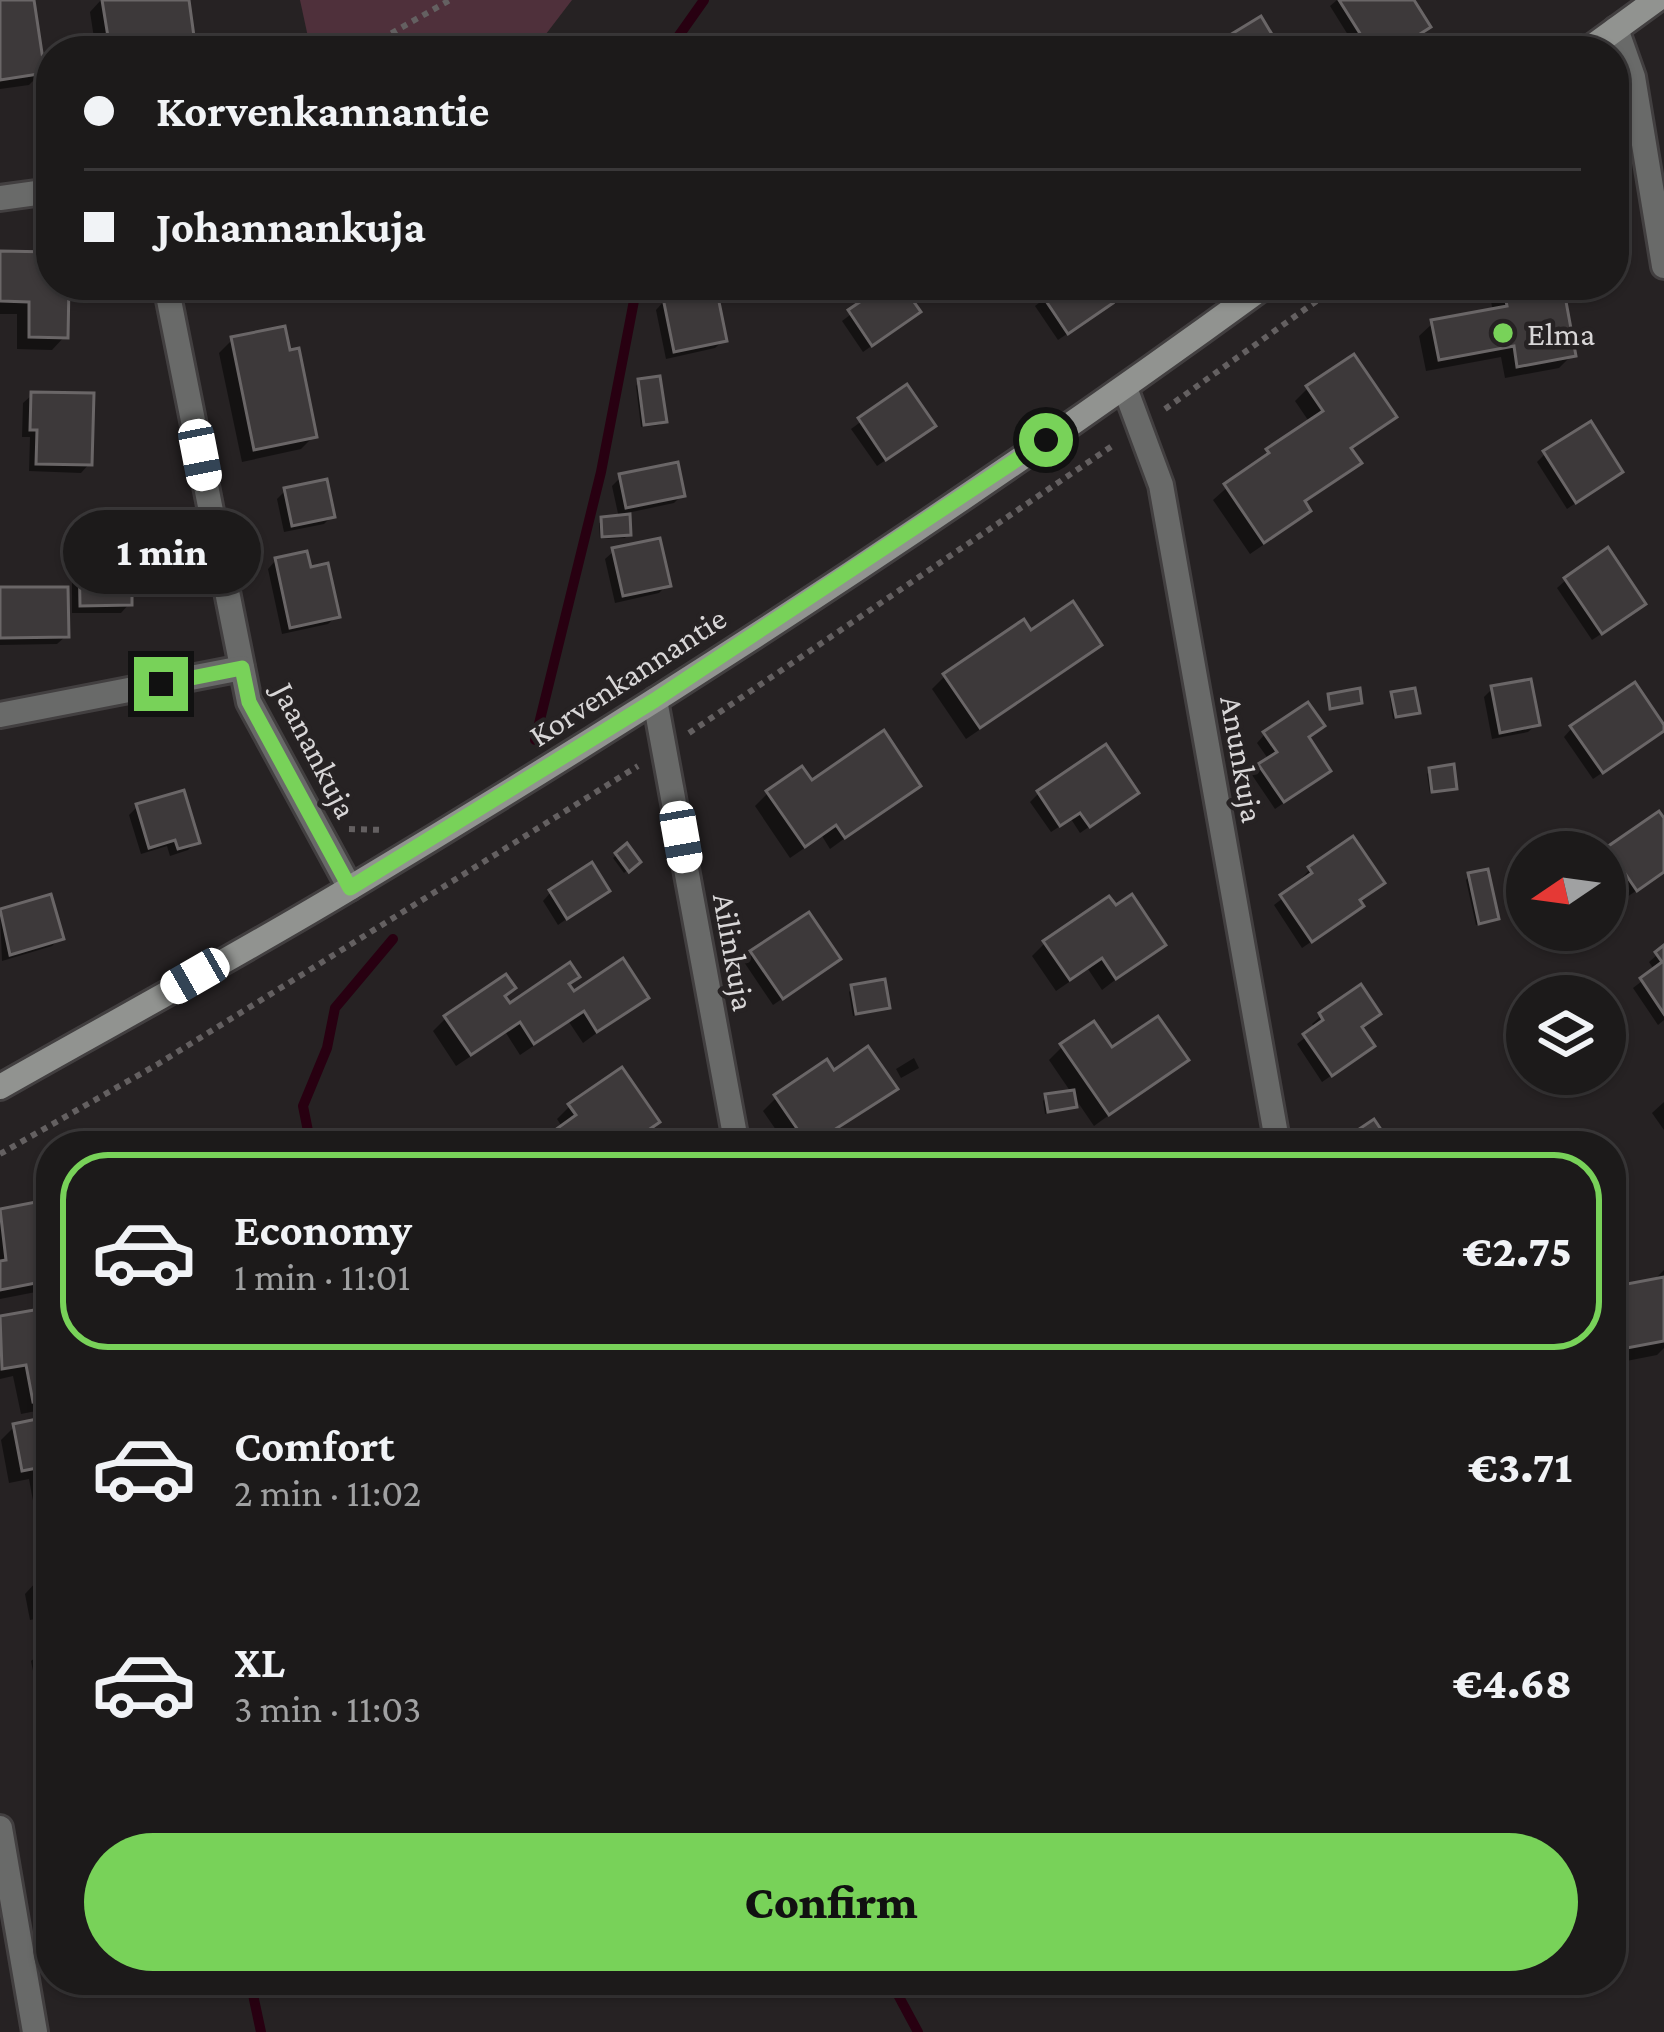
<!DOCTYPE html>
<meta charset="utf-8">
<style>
:root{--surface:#1c1a1a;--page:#292727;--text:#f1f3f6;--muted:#a0a1a2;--line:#3a3839;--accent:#78d259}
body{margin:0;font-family:"Crimson Pro",serif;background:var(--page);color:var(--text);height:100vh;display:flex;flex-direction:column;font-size:45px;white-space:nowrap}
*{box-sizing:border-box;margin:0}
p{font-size:39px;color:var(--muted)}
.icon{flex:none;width:66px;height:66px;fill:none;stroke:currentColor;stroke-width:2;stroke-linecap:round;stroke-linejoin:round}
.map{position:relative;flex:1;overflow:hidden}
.details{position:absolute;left:36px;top:1131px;width:1590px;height:864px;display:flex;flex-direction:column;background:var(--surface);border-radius:48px;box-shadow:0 3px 9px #0004,0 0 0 3px var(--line)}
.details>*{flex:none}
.banner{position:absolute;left:36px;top:36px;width:1593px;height:264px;border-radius:48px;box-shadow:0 3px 9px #0004,0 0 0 3px var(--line);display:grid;align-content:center;height:264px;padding:0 48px;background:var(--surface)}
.needle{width:78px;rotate:257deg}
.buttons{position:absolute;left:1506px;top:831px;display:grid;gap:24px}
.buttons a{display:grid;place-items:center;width:120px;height:120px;border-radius:50%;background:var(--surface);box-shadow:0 3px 9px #0004,0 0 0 3px var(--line);font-size:60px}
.end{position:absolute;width:54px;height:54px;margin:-27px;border:15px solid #78d259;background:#111;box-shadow:0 0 0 6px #111}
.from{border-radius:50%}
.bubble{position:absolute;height:84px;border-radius:42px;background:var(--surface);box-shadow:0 3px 9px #0004,0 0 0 3px var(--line);font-size:39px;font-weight:800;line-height:84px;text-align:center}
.car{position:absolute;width:36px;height:72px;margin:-36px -18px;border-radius:15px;box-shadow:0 0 9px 3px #0007;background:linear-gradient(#fff 24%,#345 0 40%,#fff 0 76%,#345 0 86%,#fff 0)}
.banner b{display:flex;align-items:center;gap:42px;height:114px;font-size:45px}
.banner b+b{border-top:3px solid var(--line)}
.banner i{width:30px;height:30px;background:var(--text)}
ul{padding:21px 0 0;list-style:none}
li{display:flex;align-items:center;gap:36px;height:198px;margin:0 24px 18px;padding:0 24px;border:6px solid transparent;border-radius:48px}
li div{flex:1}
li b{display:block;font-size:45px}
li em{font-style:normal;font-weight:800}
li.on{border-color:var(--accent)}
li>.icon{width:108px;height:108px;stroke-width:1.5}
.primary-button{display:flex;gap:24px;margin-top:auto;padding:24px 48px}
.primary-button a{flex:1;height:138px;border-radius:72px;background:var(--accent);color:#111;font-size:48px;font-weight:800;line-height:138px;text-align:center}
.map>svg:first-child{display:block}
.green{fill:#4f303b}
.shadow{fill:#0007}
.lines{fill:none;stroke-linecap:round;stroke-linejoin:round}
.stream{stroke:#280011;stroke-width:10}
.building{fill:#3d393a;stroke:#6a6667;stroke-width:3}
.street-casing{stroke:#423f40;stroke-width:30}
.secondary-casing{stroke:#423f40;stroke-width:30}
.path{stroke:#646061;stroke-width:6;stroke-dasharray:6 6;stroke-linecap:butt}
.street{stroke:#696a69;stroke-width:24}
.secondary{stroke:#919390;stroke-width:24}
.route{stroke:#78d259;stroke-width:15}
.poi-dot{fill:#78d259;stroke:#262223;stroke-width:4.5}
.labels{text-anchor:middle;stroke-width:9;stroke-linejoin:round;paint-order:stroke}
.poi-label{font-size:33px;fill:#d8d6d7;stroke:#262223;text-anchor:start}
.street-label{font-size:33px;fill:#d8d6d7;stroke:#262223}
</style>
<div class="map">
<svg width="1664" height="2032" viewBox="0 0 1664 2032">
<rect width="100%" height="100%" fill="#262223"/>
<polygon class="green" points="300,0 572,0 533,51 311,51"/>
<g class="shadow">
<polygon points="0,0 31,0 42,72 29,85 0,89"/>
<polygon points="101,0 186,0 193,51 96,51 90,12"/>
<polygon points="1337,0 1411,0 1427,27 1394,51 1358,51 1330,6"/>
<polygon points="1260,20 1279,51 1216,51 1226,40"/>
<polygon points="0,254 51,255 51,285 66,285 65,336 52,350 17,349 17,314 0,314"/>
<polygon points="890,285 899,285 908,320 863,352 842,321"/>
<polygon points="1062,285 1097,285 1101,311 1058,340 1035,306"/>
<polygon points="1488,285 1560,285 1572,355 1559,368 1505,378 1501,357 1426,371 1419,336 1433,323 1493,312"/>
<polygon points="664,301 724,340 715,348 666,359 656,310"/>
<polygon points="232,340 314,436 301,449 242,462 219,353"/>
<polygon points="639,382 663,421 660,425 641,427 636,386"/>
<polygon points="907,388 924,434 877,466 851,429"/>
<polygon points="1308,388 1393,416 1349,450 1358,462 1345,476 1303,504 1307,511 1294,524 1250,554 1213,500 1268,451 1310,423 1295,401"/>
<polygon points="32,395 89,464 81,473 29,471 30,437 22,437 23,403"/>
<polygon points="1545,454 1620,472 1567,509 1537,462"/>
<polygon points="621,477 682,495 674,503 627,513 628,534 625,538 600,539 599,523 619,518 612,486"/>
<polygon points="285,491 332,516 324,524 284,532 277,499"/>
<polygon points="614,551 667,585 659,593 615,603 605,559"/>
<polygon points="80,553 151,575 142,584 129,584 129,604 121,613 72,613 72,561"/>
<polygon points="276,560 308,570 337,616 328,624 282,634 268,569"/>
<polygon points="1566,580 1634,612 1592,640 1557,588"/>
<polygon points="0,590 66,636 57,644 0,645"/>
<polygon points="1031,634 1098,645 1085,658 966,739 932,689 945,676"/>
<polygon points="1492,689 1537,724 1528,732 1492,739 1484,697"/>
<polygon points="1393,695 1416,712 1393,719 1390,698"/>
<polygon points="1572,728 1655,737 1593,779 1564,737"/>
<polygon points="1265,734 1306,738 1319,778 1275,809 1252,775 1269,760 1257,743"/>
<polygon points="1430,771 1454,787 1430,794 1427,774"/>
<polygon points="811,784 918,785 830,849 822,836 790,858 755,806 768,793"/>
<polygon points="1039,793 1127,801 1080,833 1071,819 1051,832 1030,802"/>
<polygon points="138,806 196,842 188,850 170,856 167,846 141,854 129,815"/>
<polygon points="1664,823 1664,872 1627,897 1605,864 1605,853"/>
<polygon points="626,847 637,862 624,873 613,858"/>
<polygon points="1310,869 1358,901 1352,914 1302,948 1274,905 1304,882 1302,878"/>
<polygon points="1469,876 1496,918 1492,922 1476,925 1466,880"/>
<polygon points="607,890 558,925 543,901 551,892"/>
<polygon points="49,897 60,938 52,946 2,961 0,912"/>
<polygon points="1045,943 1162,944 1102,990 1088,969 1056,991 1032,956"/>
<polygon points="1664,949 1664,1020 1658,1025 1633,988 1655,971 1649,962"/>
<polygon points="752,954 829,967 773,1005 744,962"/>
<polygon points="566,986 573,995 645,997 583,1043 569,1022 520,1055 506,1033 456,1066 433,1031 446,1018 503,997 509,1007"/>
<polygon points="852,988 887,1007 853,1016 849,992"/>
<polygon points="1321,1016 1359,1028 1363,1054 1322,1082 1297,1044 1316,1029 1312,1024"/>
<polygon points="1062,1047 1111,1052 1185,1060 1094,1126 1049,1060"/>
<polygon points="914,1058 919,1068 901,1078 896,1069"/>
<polygon points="622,1071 656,1122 643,1135 627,1146 541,1146 563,1128 557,1119 570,1106"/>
<polygon points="833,1074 894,1088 815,1146 787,1146 763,1111 776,1098"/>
<polygon points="1046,1097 1074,1106 1045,1114 1043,1101"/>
<polygon points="1664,1102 1664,1130 1652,1113"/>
<polygon points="51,1202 51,1289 0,1299 0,1212"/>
<polygon points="1664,1270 1664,1348 1657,1355 1611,1364 1611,1290 1652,1282"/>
<polygon points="51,1310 51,1408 21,1414 13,1376 0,1379 0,1319"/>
<polygon points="51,1419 51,1515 36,1517 29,1479 9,1483 1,1440 14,1427"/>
<polygon points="51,1578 51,1616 30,1620 25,1594 38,1580"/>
<polygon points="51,1646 51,1729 45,1730 31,1661"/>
</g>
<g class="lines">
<g class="stream">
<polyline points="668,51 704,0"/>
<polyline points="535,740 601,472 637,285"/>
<polyline points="311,1146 303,1106 327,1048 335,1008 393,939"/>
<polyline points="890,1980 918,2032"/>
<polyline points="261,2032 252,1990 299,1980"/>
</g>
</g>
<g class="building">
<polygon points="0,0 34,0 45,73 0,80"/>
<polygon points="102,0 189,0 196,51 132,51 130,40 109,43"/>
<polygon points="1339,0 1414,0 1431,27 1393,51 1371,51"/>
<polygon points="1261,16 1282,51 1233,51 1225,38"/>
<polygon points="0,251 51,252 51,285 69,285 68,338 29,337 29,302 0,301"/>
<polygon points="885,285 902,285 921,312 872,346 848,310"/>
<polygon points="1057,285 1101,285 1113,303 1068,334 1042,295"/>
<polygon points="1503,285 1563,285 1576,356 1517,367 1514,346 1439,360 1431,320 1507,306"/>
<polygon points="716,287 727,341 674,352 663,298"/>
<polygon points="285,326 290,350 299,348 317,437 254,450 231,337"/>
<polygon points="1354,354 1397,417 1351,448 1362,463 1305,501 1311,511 1264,543 1224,484 1269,453 1266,449 1323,411 1306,386"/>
<polygon points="660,376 667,422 644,425 638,379"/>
<polygon points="907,384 936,426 886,460 858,418"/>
<polygon points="31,392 94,393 92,465 36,464 37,430 30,430"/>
<polygon points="1591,421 1623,472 1576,503 1543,451"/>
<polygon points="678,462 685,496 626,508 619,474"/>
<polygon points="327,479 335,517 292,526 284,488"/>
<polygon points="630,514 631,535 602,537 601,517"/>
<polygon points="660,538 671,586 623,596 612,548"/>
<polygon points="1608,547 1646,604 1602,634 1564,578"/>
<polygon points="153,549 154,577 132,577 132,605 80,606 79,550"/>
<polygon points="307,551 311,567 328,563 340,617 290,628 275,558"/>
<polygon points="0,587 68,587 69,637 0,638"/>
<polygon points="1073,601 1102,645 980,728 943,674 1024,619 1031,630"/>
<polygon points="1531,679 1540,725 1500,733 1491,686"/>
<polygon points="1635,682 1664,725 1664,731 1603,773 1570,726"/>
<polygon points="1360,688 1362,703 1330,709 1328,694"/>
<polygon points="1415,688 1420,713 1396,717 1391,692"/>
<polygon points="1308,702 1325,726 1309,737 1331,771 1284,802 1258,764 1277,752 1263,732"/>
<polygon points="884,730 921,786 845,838 836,825 805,847 766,791 802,766 812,780"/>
<polygon points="1106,744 1139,793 1090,827 1080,813 1060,826 1037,791"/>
<polygon points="1454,764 1457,789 1432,792 1429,768"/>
<polygon points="184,790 200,843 178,849 175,840 149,848 136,804"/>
<polygon points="1659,811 1664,818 1664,872 1637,891 1607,847"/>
<polygon points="1353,836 1385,883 1360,900 1364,906 1312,942 1280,895 1312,873 1308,867"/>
<polygon points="627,843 641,862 629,872 615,853"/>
<polygon points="592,862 610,891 567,919 549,890"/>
<polygon points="1488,869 1499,919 1479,924 1468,873"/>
<polygon points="51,894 64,939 10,955 0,909"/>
<polygon points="1132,894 1166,945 1116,979 1102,958 1070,980 1043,941 1109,896 1116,905"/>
<polygon points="809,912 841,959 783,999 750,951"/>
<polygon points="1664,945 1664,1014 1640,978 1662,962 1655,952"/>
<polygon points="623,958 649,998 597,1032 584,1011 534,1044 520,1022 471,1055 444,1016 506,974 516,988 505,996 510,1003 570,962 580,977 569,984 574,991"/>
<polygon points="885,979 890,1008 856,1014 851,985"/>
<polygon points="1361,984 1381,1014 1362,1027 1375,1046 1332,1076 1303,1034 1323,1020 1319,1013"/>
<polygon points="1158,1016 1189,1060 1109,1115 1060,1044 1094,1021 1112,1047"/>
<polygon points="868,1046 898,1089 809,1146 774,1095 827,1059 834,1070"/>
<polygon points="622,1067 660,1122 625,1146 556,1146 548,1135 576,1115 568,1104"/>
<polygon points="1074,1090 1077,1107 1048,1112 1045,1094"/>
<polygon points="1374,1119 1392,1146 1334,1146"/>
<polygon points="51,1199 51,1280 0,1290 0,1261 6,1260 0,1209"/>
<polygon points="1664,1277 1664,1341 1611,1351 1611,1287"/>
<polygon points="51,1307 51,1399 33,1402 26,1365 2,1369 0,1316"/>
<polygon points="51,1416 51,1505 49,1506 42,1467 22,1471 13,1424"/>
<polygon points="51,1575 51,1607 43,1609 36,1577"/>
</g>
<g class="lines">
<g class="street-casing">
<g id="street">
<polyline points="1616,29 1633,77 1664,266"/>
<polyline points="0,198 51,191"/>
<polyline points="166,285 249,702 350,888"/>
<polyline points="1125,388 1161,485 1278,1146"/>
<polyline points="655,700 737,1146"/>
<polyline points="0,715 242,668"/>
<polyline points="0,1828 35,2032"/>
</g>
</g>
<g class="secondary-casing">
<g id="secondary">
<polyline points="1586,51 1656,0"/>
<path d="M0,1087C118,1020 239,955 355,885C667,698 973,499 1266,285"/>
</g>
</g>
<g class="path">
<polyline points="360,51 450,0"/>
<polyline points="1165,409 1339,285"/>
<polyline points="689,733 1115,444"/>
<polyline points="349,829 384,830"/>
<polyline points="0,1154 158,1064 638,766"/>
</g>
<use href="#street" class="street"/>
<use href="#secondary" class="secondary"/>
</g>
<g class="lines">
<polyline class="route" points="161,684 242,668 249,702 350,888 655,700 1046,440"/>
</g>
<circle class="poi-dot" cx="1503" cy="333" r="12"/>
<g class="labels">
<g class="poi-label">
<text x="1527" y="345">Elma</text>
</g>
<g class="street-label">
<text transform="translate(627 676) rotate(-33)" y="12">Korvenkannantie</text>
<text transform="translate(316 750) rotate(63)" y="12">Jaanankuja</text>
<text transform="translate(1243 759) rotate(80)" y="12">Anunkuja</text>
<text transform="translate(735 952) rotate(80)" y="12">Ailinkuja</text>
</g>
</g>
</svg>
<div class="buttons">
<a><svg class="needle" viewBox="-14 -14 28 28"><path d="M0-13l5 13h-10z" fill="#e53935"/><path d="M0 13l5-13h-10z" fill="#a0a1a2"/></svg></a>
<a><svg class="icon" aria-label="layers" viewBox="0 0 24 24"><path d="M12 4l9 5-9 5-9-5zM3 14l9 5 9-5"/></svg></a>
</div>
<i class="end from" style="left:1046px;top:440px"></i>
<i class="end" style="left:161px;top:684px"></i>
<div class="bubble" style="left:63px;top:510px;width:198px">1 min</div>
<i class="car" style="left:200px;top:455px;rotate:169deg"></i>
<i class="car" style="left:681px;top:837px;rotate:170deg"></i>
<i class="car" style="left:195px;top:976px;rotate:240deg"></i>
<div class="banner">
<b><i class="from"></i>Korvenkannantie</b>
<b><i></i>Johannankuja</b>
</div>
<section class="details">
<ul>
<li class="on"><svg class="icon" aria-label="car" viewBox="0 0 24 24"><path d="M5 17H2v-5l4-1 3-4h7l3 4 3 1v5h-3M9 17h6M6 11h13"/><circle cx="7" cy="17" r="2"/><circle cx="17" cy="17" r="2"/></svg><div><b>Economy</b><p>1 min · 11:01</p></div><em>€2.75</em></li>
<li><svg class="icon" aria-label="car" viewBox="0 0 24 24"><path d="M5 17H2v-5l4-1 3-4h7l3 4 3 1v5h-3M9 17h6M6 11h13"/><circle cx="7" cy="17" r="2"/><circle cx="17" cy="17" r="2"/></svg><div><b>Comfort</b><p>2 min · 11:02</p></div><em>€3.71</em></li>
<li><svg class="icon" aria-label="car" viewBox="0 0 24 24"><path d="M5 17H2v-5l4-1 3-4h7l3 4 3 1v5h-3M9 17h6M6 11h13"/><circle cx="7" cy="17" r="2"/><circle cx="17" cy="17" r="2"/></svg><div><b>XL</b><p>3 min · 11:03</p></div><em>€4.68</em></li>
</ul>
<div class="primary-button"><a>Confirm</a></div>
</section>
</div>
